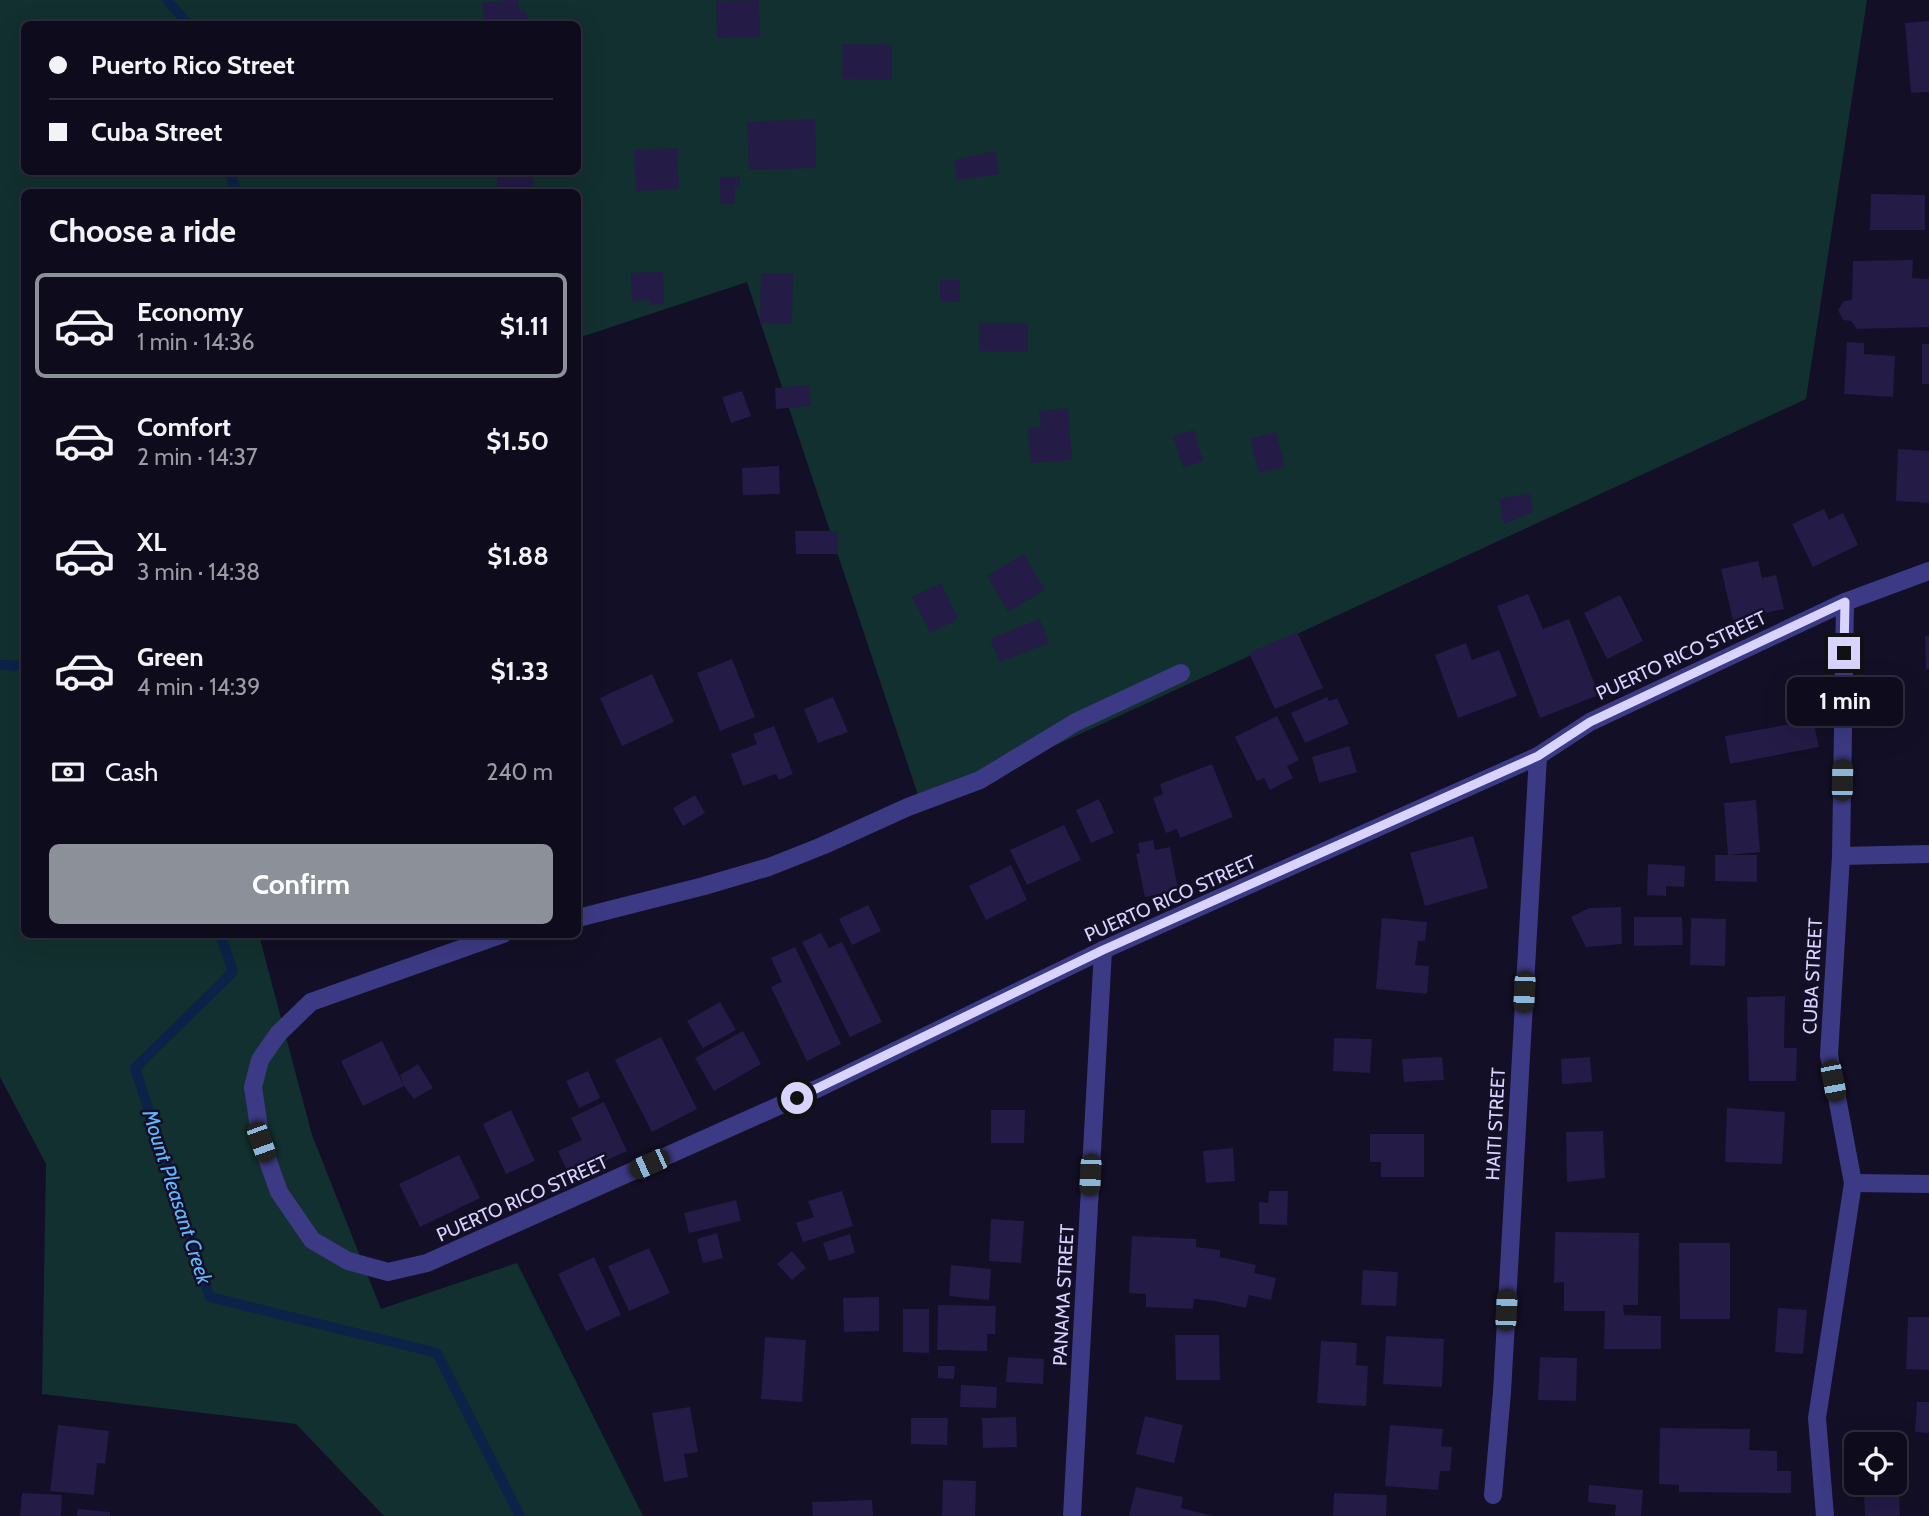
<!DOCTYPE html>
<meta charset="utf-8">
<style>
:root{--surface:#0e0b1c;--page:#1c1929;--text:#f1f3f6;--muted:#9b9ba3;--line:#2e2b3b;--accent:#8c9099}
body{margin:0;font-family:Cabin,sans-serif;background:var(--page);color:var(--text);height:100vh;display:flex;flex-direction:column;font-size:26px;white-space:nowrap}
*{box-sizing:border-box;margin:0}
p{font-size:23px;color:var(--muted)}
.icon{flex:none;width:38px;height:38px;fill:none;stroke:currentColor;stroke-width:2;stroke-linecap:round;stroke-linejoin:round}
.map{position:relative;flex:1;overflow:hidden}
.drawer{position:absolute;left:21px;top:189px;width:560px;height:749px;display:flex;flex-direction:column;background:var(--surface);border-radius:10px;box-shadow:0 7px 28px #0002,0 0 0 2px var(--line)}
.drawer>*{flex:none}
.guide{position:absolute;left:21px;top:21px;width:560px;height:154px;border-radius:10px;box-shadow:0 7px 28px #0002,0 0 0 2px var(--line);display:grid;align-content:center;height:154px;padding:0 28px;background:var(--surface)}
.controls{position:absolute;left:1844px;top:1432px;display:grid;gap:14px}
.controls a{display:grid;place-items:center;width:63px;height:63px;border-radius:10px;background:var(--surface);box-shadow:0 7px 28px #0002,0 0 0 2px var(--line);font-size:35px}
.end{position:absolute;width:32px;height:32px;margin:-16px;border:9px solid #d9d4ff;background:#111;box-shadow:0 0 0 4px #111}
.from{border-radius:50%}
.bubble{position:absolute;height:49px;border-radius:10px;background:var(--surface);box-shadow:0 7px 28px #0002,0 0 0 2px var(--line);font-size:23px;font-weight:700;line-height:49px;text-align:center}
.car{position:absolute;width:21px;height:42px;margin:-21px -10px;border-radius:9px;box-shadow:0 0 5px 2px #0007;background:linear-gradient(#222 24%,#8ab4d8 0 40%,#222 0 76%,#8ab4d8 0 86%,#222 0)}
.guide b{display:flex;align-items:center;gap:24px;height:66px;font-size:26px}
.guide b+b{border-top:2px solid var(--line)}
.guide i{width:18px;height:18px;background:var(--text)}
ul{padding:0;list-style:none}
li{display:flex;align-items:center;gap:21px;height:105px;margin:0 14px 10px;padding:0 14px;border:4px solid transparent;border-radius:10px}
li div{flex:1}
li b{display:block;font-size:26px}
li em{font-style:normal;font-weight:700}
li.current{border-color:var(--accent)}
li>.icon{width:63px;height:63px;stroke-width:1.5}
h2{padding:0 28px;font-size:32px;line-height:84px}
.pay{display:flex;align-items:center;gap:18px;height:77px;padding:0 28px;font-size:26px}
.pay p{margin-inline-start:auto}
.cta{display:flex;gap:14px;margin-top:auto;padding:14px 28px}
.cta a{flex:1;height:80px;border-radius:10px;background:var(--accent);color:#fff;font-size:28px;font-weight:700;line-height:80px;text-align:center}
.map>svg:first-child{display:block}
.green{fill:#12302f;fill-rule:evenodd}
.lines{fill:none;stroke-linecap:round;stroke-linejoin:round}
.stream{stroke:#0c2248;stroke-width:10}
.building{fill:#241b47}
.street{stroke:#3d3a85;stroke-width:18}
.route{stroke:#d9d4ff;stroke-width:9}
.labels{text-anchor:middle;stroke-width:5;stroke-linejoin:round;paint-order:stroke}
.street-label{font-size:19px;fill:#d9d4ff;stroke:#130f26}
.water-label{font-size:21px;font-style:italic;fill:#62b6ff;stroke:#130f26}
</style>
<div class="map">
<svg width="1929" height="1516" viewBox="0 0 1929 1516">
<rect width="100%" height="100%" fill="#130f26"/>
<path class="green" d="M0,0H1867L1806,399L922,807L747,282L578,338V192H24V934L259,935L312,1135L381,1309L517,1263L643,1516H384L296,1424L42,1394L46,1164L0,1077ZM24,24H578V172H24Z"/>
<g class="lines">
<g class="stream">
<polyline points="167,0 188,24"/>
<polyline points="230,172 236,192"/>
<polyline points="0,665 24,666"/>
<polyline points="220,934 233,972 135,1068 210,1297 437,1353 520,1516"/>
</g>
</g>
<g class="building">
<polygon points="508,0 518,0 520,12 526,11 528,24 485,24 482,3"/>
<polygon points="759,0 760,37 717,38 716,1"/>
<polygon points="1929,21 1929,92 1911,93 1905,23"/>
<polygon points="843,44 892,45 892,80 842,79"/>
<polygon points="815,119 816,168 749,170 747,122"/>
<polygon points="677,148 679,189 636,191 634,150"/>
<polygon points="996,151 999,174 957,180 954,160"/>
<polygon points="497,172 532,172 533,192 497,192"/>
<polygon points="720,177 740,177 740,187 735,187 735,204 720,204"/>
<polygon points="1871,194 1925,195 1925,230 1870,230"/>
<polygon points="1913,260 1912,278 1929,279 1929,327 1857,329 1851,321 1843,320 1838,310 1844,301 1852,300 1853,261"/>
<polygon points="663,272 664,304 650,305 650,300 632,301 631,273"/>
<polygon points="761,273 793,274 792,324 760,323"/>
<polygon points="940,280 960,280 960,302 940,301"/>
<polygon points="979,323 1028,323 1028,352 979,351"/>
<polygon points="1847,342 1864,343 1864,354 1895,356 1893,397 1844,394"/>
<rect x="1922" y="344" width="7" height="40"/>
<polygon points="809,385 811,406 776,409 775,388"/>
<polygon points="742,391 751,416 731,423 722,397"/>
<polygon points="1068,408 1072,460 1031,463 1028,428 1041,427 1039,411"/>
<polygon points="1194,430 1203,461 1183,467 1173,436"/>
<polygon points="1276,432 1285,467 1259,473 1250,439"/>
<polygon points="1898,449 1929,451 1929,503 1896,501"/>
<polygon points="779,466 780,494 743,495 742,468"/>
<polygon points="1530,493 1533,512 1504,524 1499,499"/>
<polygon points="1824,509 1829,520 1843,513 1858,545 1813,567 1792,524"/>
<polygon points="795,531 838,531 838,554 796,554"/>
<polygon points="1024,554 1045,590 1008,612 987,576"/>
<polygon points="1758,561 1762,578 1776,575 1784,609 1733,620 1721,569"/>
<polygon points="941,583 958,619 930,633 912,597"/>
<polygon points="1528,594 1543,629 1569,619 1599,695 1540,718 1497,606"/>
<polygon points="1620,595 1643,641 1607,659 1584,613"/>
<polygon points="1040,619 1049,643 1000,662 990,639"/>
<polygon points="1297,632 1323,688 1275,709 1249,653"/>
<polygon points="1925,636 1929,636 1929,669 1926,670"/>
<polygon points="1466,643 1472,660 1499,650 1517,696 1458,718 1435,655"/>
<polygon points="732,659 755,717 720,731 697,673"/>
<polygon points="652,674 674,722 622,746 600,698"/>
<polygon points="833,697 848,732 818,743 804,709"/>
<polygon points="1327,697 1329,701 1337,698 1349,724 1305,743 1291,713"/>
<polygon points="1277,716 1299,760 1287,766 1293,778 1270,790 1264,778 1257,781 1235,737"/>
<polygon points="1813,720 1819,747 1730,764 1725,736"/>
<polygon points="774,726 793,774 779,780 776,774 743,786 731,754 757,744 753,734"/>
<polygon points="1349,746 1357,772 1319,783 1312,757"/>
<polygon points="1212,764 1233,817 1180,838 1177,829 1166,833 1153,798 1163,794 1160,784"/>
<polygon points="695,795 705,813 683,826 673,808"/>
<polygon points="1099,799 1114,833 1091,843 1076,810"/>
<polygon points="1756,800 1760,852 1728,855 1757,855 1757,882 1715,881 1715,855 1728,855 1724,803"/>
<polygon points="1064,825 1081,860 1027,885 1010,850"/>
<polygon points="1473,836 1488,888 1425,906 1410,853"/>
<polygon points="1153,840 1155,850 1170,847 1178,890 1145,897 1136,854 1140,853 1138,843"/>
<polygon points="1648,864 1685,866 1684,887 1666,886 1666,896 1647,895"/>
<polygon points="1011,865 1027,900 986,920 969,886"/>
<polygon points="868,905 881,931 852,945 839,919"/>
<polygon points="1621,907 1622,944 1586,947 1571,917 1589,908"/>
<polygon points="1634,917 1682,917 1683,945 1634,946"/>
<polygon points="1382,918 1427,922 1425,941 1418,941 1415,965 1429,966 1427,994 1376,989"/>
<polygon points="1691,918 1726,919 1725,966 1690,965"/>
<polygon points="821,933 829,948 842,942 882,1022 850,1037 802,942"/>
<polygon points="795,947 841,1044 807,1061 771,987 782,982 771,958"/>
<polygon points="1785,996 1784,1048 1797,1048 1796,1081 1749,1081 1747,997"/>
<polygon points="720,1002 736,1030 703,1048 687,1021"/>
<polygon points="743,1031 761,1064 714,1091 695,1058"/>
<polygon points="661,1037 697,1109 652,1132 615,1060"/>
<polygon points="1334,1038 1372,1039 1370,1073 1333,1071"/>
<polygon points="382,1041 404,1086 363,1106 341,1061"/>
<polygon points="1442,1057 1444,1080 1404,1082 1402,1059"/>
<polygon points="1590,1057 1592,1082 1562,1084 1561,1059"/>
<polygon points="418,1064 433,1088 414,1099 404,1086 400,1075"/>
<polygon points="588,1071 600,1098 579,1108 566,1081"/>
<polygon points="604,1102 627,1151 570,1177 558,1151 582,1140 571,1118"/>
<polygon points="1727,1108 1785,1112 1782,1164 1725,1162"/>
<polygon points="511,1110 535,1161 506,1174 483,1124"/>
<polygon points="991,1110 1025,1110 1024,1143 991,1143"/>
<polygon points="1603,1131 1605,1178 1567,1182 1566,1132"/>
<polygon points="1370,1134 1424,1134 1424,1177 1381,1177 1381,1162 1370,1162"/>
<polygon points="1233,1148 1235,1181 1206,1183 1203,1151"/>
<polygon points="459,1155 480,1198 420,1227 399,1184"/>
<polygon points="842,1191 853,1226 803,1242 796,1223 814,1217 808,1201"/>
<polygon points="1269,1191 1288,1191 1287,1225 1259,1224 1259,1202 1268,1203"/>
<polygon points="736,1200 741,1221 689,1233 684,1213"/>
<polygon points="991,1219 1024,1221 1021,1263 989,1261"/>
<polygon points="1555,1232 1639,1233 1638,1305 1623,1305 1624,1315 1661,1316 1661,1349 1604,1349 1605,1311 1564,1311 1564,1282 1554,1283"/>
<polygon points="717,1233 723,1258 703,1263 697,1239"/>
<polygon points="850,1234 855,1253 829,1261 823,1243"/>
<polygon points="1132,1236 1196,1239 1196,1247 1220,1250 1220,1257 1256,1265 1254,1273 1276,1278 1271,1300 1249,1295 1246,1308 1215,1301 1194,1299 1193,1309 1146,1307 1146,1294 1129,1293"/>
<polygon points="1679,1243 1730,1243 1730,1319 1680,1319"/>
<polygon points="649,1248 670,1293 629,1311 608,1266"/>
<polygon points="792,1251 806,1268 792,1280 777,1264"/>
<polygon points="594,1257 621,1315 586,1331 558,1274"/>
<polygon points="951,1265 991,1269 989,1300 949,1296"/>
<polygon points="1363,1270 1398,1272 1396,1306 1361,1305"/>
<polygon points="879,1297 879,1331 844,1332 843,1298"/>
<polygon points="938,1305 996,1306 995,1334 987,1334 987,1351 937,1350"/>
<polygon points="1778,1308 1807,1310 1803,1354 1775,1352"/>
<polygon points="903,1309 929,1309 929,1353 903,1352"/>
<polygon points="1908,1317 1929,1317 1929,1370 1906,1369"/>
<polygon points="1175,1335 1219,1335 1220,1380 1176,1380"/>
<polygon points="1386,1336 1444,1339 1442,1387 1383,1384"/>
<polygon points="765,1337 806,1340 802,1402 761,1399"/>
<polygon points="1321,1341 1357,1343 1356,1365 1368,1366 1366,1406 1317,1403"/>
<polygon points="1008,1357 1044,1359 1043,1384 1006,1382"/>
<polygon points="1540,1357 1577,1358 1576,1401 1538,1400"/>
<polygon points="938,1366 955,1366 954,1379 938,1378"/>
<polygon points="961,1385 997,1387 996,1408 960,1407"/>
<polygon points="1917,1402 1929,1402 1929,1433 1915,1432"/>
<polygon points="690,1407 698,1452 684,1454 688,1477 664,1482 652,1413"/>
<polygon points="1145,1416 1183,1425 1174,1463 1136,1454"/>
<polygon points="1016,1417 1017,1447 983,1448 982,1418"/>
<polygon points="911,1418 948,1418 947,1445 911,1444"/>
<polygon points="58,1425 109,1431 105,1464 97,1463 94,1495 50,1491"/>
<polygon points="1390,1425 1443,1429 1441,1446 1452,1447 1450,1471 1440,1471 1438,1490 1385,1486"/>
<polygon points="1660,1428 1750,1429 1749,1450 1777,1451 1777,1471 1791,1471 1791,1493 1679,1492 1679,1485 1659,1484"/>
<polygon points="943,1480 976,1481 975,1516 942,1516"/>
<polygon points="1589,1485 1643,1490 1641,1516 1615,1516 1616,1505 1588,1502"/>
<polygon points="1136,1487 1183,1497 1181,1508 1213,1516 1129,1516"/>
<polygon points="22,1493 62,1495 61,1516 20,1516"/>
<polygon points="1334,1493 1387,1495 1386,1516 1333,1516"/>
<polygon points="1899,1493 1900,1516 1865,1516 1864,1494"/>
<polygon points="872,1500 873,1516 813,1516 812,1502"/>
<polygon points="78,1509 110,1512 110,1516 77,1516"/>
</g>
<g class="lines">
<g class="street">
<polyline points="1841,856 1929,854"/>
<polyline points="578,918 704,886 769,867 822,846 908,807 980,780 1076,722 1181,673"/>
<polyline points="503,934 311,1002 278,1034 260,1060 253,1087 261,1141 279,1192 312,1240 348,1261 388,1272 427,1263 821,1087 1103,950 1538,756 1590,722 1845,602 1929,571"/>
<polyline points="1853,1183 1929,1184"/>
<polyline points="1493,1495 1502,1392 1538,756"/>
<polyline points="1072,1516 1103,950"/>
<polyline points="1825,1516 1817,1418 1853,1183 1829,1055 1841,856 1845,602"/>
</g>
</g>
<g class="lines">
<polyline class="route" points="797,1098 1103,950 1538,756 1590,722 1845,602 1844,653"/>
</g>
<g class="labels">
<g class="street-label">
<text transform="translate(1681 655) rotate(-25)" y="7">PUERTO RICO STREET</text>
<text transform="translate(1170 898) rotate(-24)" y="7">PUERTO RICO STREET</text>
<text transform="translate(1812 976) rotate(-87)" y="7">CUBA STREET</text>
<text transform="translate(1495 1124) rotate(-87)" y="7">HAITI STREET</text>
<text transform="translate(522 1198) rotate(-24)" y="7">PUERTO RICO STREET</text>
<text transform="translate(1063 1295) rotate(-87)" y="7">PANAMA STREET</text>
</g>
<g class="water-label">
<text transform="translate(177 1197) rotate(72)" y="7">Mount Pleasant Creek</text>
</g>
</g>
</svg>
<div class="controls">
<a><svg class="icon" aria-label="locate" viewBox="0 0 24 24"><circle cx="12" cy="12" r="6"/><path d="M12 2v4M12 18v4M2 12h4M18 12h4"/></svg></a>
</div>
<i class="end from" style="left:797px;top:1098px"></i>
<i class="end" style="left:1844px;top:653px"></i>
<div class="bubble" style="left:1787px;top:677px;width:116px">1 min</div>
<i class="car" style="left:1842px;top:780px;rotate:1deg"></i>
<i class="car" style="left:1524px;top:992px;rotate:183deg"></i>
<i class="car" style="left:1833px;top:1081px;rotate:169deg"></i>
<i class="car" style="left:261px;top:1142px;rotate:160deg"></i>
<i class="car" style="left:649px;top:1164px;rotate:246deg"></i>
<i class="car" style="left:1090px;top:1175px;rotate:183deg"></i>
<i class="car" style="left:1506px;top:1310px;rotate:3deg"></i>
<div class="guide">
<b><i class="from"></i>Puerto Rico Street</b>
<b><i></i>Cuba Street</b>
</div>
<section class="drawer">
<h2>Choose a ride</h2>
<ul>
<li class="current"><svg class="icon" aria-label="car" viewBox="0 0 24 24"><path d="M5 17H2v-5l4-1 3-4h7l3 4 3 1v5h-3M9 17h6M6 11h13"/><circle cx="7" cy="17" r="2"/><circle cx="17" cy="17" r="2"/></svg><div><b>Economy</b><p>1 min · 14:36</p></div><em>$1.11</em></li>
<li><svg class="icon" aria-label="car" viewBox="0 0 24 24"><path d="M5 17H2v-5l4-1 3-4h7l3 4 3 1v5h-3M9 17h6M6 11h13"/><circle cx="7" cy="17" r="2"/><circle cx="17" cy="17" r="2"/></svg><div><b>Comfort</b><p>2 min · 14:37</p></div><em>$1.50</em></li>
<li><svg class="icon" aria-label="car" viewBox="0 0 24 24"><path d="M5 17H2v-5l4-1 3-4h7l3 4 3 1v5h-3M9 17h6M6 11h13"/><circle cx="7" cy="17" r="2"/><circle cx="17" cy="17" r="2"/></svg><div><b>XL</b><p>3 min · 14:38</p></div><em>$1.88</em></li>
<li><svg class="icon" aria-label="car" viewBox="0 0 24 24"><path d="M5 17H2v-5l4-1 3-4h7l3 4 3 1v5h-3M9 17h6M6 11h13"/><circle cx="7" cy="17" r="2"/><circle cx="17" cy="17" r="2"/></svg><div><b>Green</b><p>4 min · 14:39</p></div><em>$1.33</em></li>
</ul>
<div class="pay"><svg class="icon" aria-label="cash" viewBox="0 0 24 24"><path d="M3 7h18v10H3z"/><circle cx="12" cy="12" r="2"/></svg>Cash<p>240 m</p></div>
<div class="cta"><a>Confirm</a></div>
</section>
</div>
